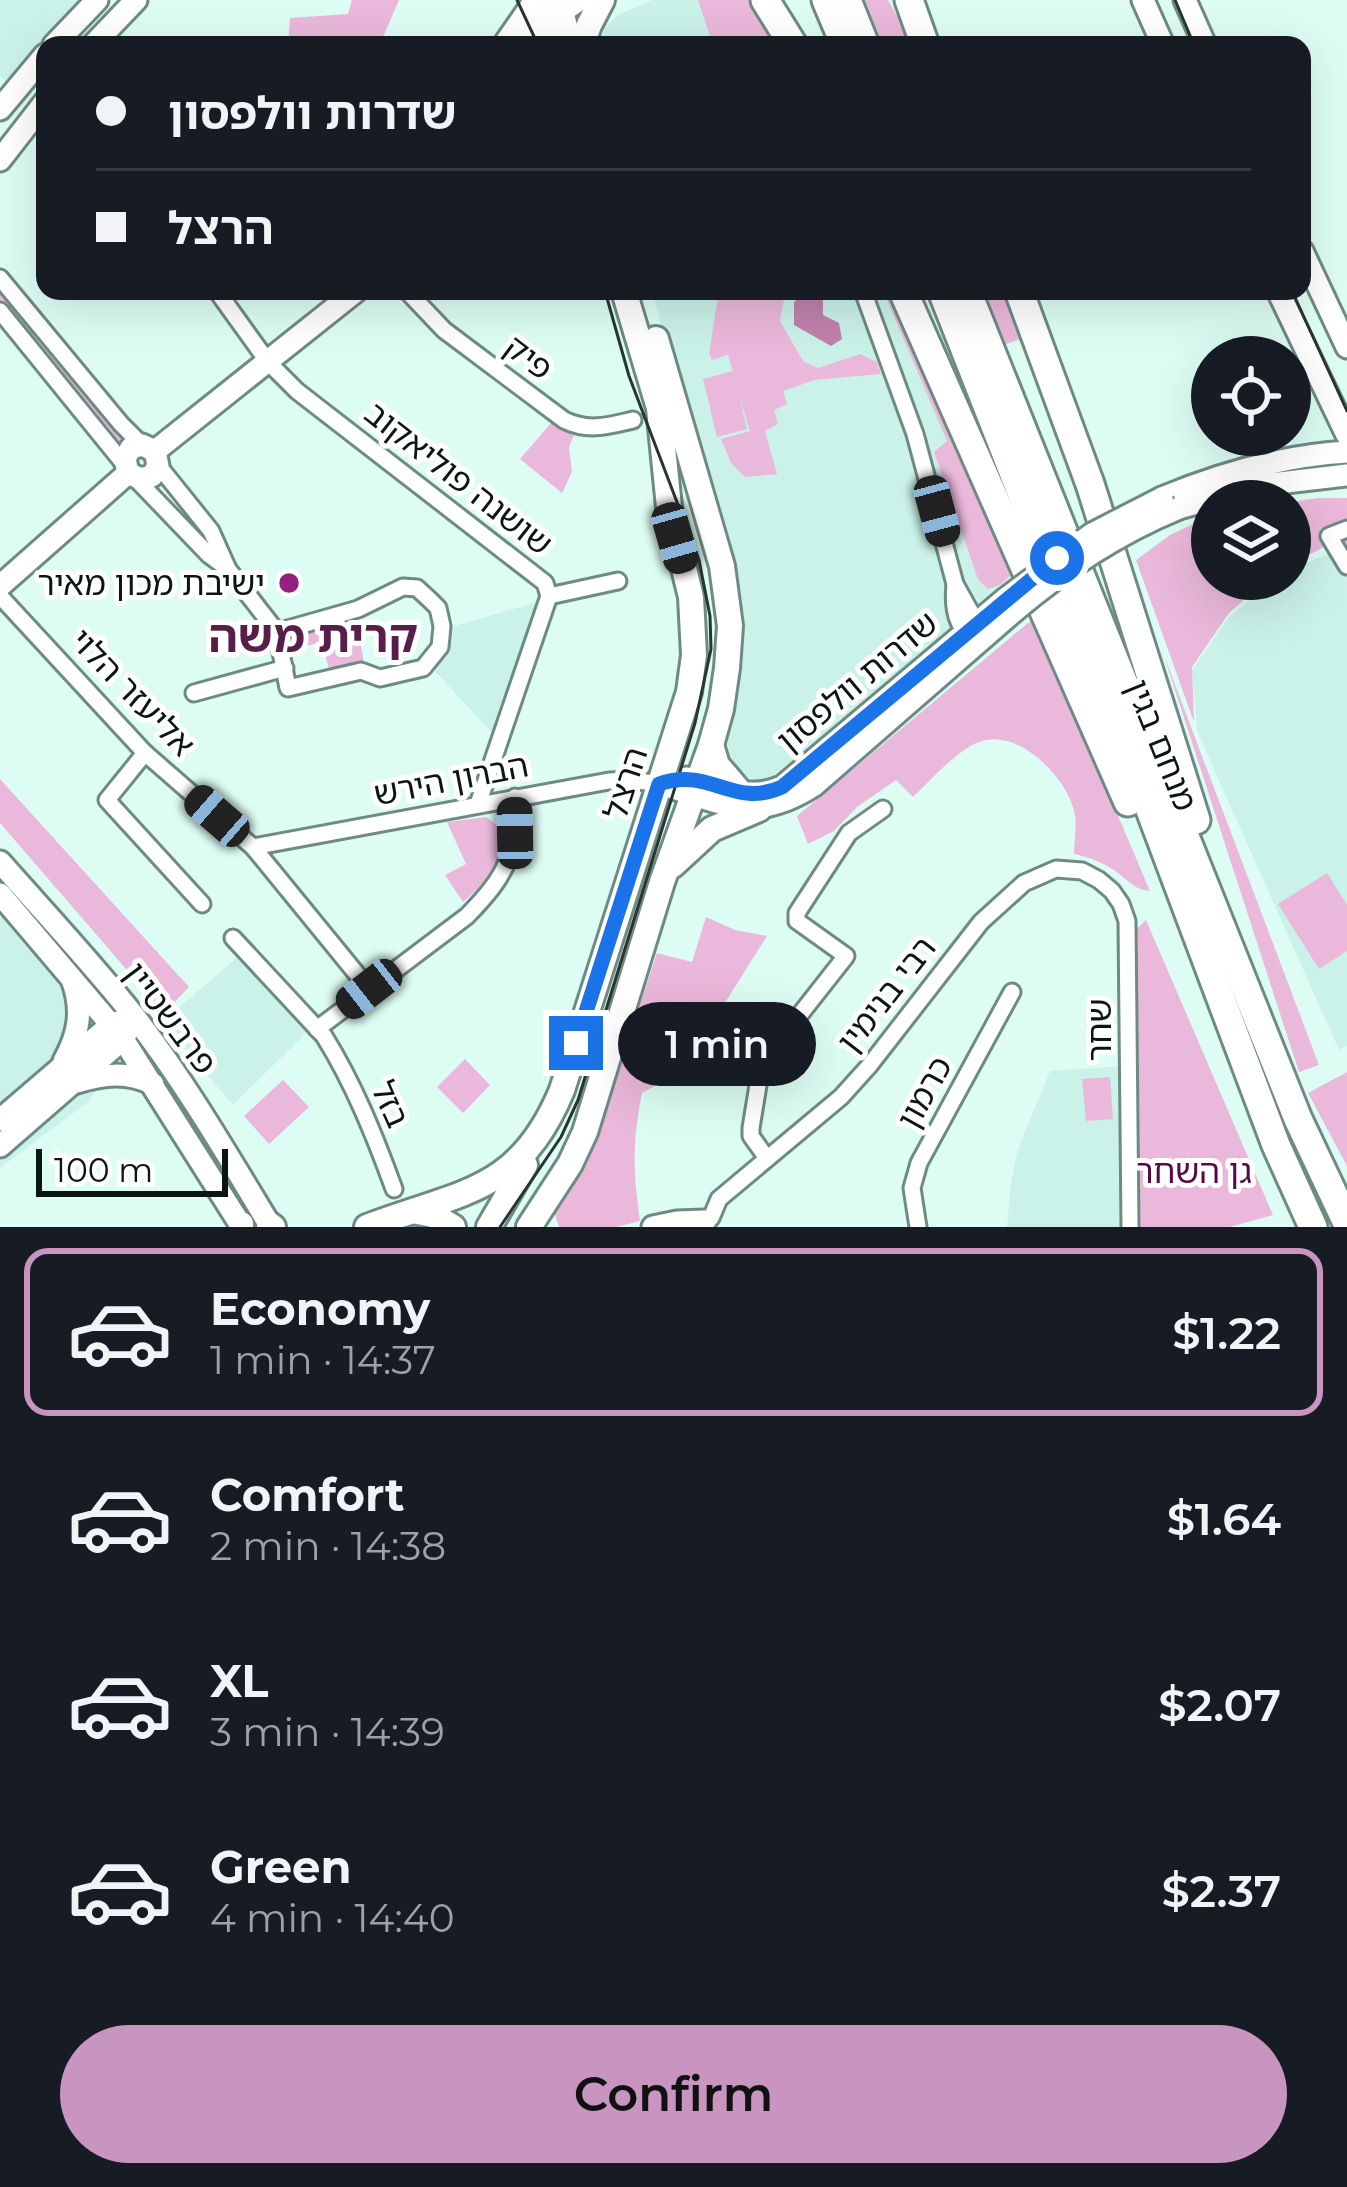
<!DOCTYPE html>
<meta charset="utf-8">
<style>
:root{--surface:#171b24;--page:#242831;--text:#f1f3f6;--muted:#9ea1a6;--line:#363941;--accent:#c894c0}
body{margin:0;font-family:Montserrat,"Noto Sans Hebrew",sans-serif;background:var(--page);color:var(--text);height:100vh;display:flex;flex-direction:column;font-size:45px;white-space:nowrap}
*{box-sizing:border-box;margin:0}
p{font-size:39px;color:var(--muted)}
.icon{flex:none;width:66px;height:66px;fill:none;stroke:currentColor;stroke-width:2;stroke-linecap:round;stroke-linejoin:round}
.map{position:relative;height:1227px;overflow:hidden}
.details{display:flex;flex-direction:column;background:var(--surface);flex:1}
.details>*{flex:none}
.guide{position:absolute;left:36px;top:36px;width:1275px;height:264px;border-radius:24px;box-shadow:0 12px 48px #0002;display:grid;align-content:center;height:264px;padding:0 60px;background:var(--surface)}
.fabs{position:absolute;left:1191px;top:336px;display:grid;gap:24px}
.fabs a{display:grid;place-items:center;width:120px;height:120px;border-radius:50%;background:var(--surface);box-shadow:0 12px 48px #0002;font-size:60px}
.scale{position:absolute;left:36px;bottom:30px;width:192px;box-sizing:border-box;padding-left:12px;border:6px solid #0b1613;border-top:0;font-size:33px;line-height:42px;white-space:nowrap;color:#0b1613;-webkit-text-stroke:9px #fff;paint-order:stroke}
.end{position:absolute;width:54px;height:54px;margin:-27px;border:15px solid #1a73e8;background:#fff;box-shadow:0 0 0 6px #fff}
.from{border-radius:50%}
.bubble{position:absolute;height:84px;border-radius:42px;background:var(--surface);box-shadow:0 12px 48px #0002;font-size:39px;font-weight:600;line-height:84px;text-align:center}
.car{position:absolute;width:36px;height:72px;margin:-36px -18px;border-radius:15px;box-shadow:0 0 9px 3px #0007;background:linear-gradient(#222 24%,#8ab4d8 0 40%,#222 0 76%,#8ab4d8 0 86%,#222 0)}
.guide b{display:flex;align-items:center;gap:42px;height:114px;font-size:45px}
.guide b+b{border-top:3px solid var(--line)}
.guide i{width:30px;height:30px;background:var(--text)}
ul{padding:21px 0 0;list-style:none}
li{display:flex;align-items:center;gap:36px;height:168px;margin:0 24px 18px;padding:0 36px;border:6px solid transparent;border-radius:24px}
li div{flex:1}
li b{display:block;font-size:45px}
li em{font-style:normal;font-weight:600}
li.selected{border-color:var(--accent)}
li>.icon{width:108px;height:108px;stroke-width:1.5}
.cta{display:flex;gap:24px;margin-top:auto;padding:24px 60px}
.cta a{flex:1;height:138px;border-radius:72px;background:var(--accent);color:#111;font-size:48px;font-weight:600;line-height:138px;text-align:center}
.map>svg:first-child{display:block}
.built{fill:#caf2e8}
.green{fill:#eab8da}
.water{fill:#c082ad}
.lines{fill:none;stroke-linecap:round;stroke-linejoin:round}
.street-casing{stroke:#6e8b83;stroke-width:21}
.secondary-casing{stroke:#6e8b83;stroke-width:27}
.primary-casing{stroke:#6e8b83;stroke-width:30}
.highway-casing{stroke:#6e8b83;stroke-width:33}
.street{stroke:#fff;stroke-width:15}
.secondary{stroke:#fff;stroke-width:21}
.primary{stroke:#fff;stroke-width:24}
.highway{stroke:#fff;stroke-width:27}
.tram{stroke:#283532;stroke-width:3}
.secondary-bridge-casing{stroke:#6e8b83;stroke-width:27;stroke-linecap:butt}
.secondary-bridge{stroke:#fff;stroke-width:21}
.route{stroke:#1a73e8;stroke-width:15}
.poi-dot{fill:#96207d;stroke:#fff;stroke-width:4.5}
.labels{text-anchor:middle;stroke-width:10;stroke-linejoin:round;paint-order:stroke}
.street-label{font-size:33px;fill:#0b1613;stroke:#fff}
.poi-label{font-size:33px;fill:#0b1613;stroke:#fff;text-anchor:end}
.park-label{font-size:33px;fill:#550946;stroke:#fff}
.district-label{font-size:45px;font-weight:bold;fill:#561e48;stroke:#fff}
</style>
<div class="map">
<svg width="1347" height="1227" viewBox="0 0 1347 1227">
<rect width="100%" height="100%" fill="#ddfdf4"/>
<g class="built">
<polygon points="0,0 91,0 16,90 0,76"/>
<polygon points="652,0 747,0 780,45 599,45 605,28 618,15"/>
<polygon points="652,291 894,291 1019,573 772,777 757,780 742,775 728,765 724,755 723,740 735,595"/>
<polygon points="1334,551 1347,573 1347,1046 1339,1050 1197,731 1192,670 1228,618 1275,579 1290,579 1290,570"/>
<polygon points="540,601 495,736 432,668 448,628"/>
<polygon points="0,908 94,1030 100,1072 96,1091 88,1102 0,1168"/>
<polygon points="239,956 307,1032 233,1105 162,1022"/>
<polygon points="1123,1066 1121,1227 1007,1227 1011,1183 1018,1149 1050,1071"/>
</g>
<g class="green">
<polygon points="352,0 399,0 380,44 288,45 290,18 348,14"/>
<polygon points="698,0 759,0 785,45 713,45"/>
<polygon points="865,0 888,0 899,19 909,45 883,45"/>
<polygon points="0,288 130,443 121,456 0,306"/>
<polygon points="719,291 791,291 785,294 780,321 803,361 818,368 860,354 877,362 881,374 814,380 783,391 787,404 774,410 778,424 765,431 777,474 745,477 731,463 721,439 750,431 740,399 747,429 717,437 703,379 733,371 728,355 712,360 709,353"/>
<polygon points="883,291 898,291 1014,572 1000,585 988,589 978,579 934,452 947,441"/>
<polygon points="982,291 1003,291 1021,339 1003,345"/>
<polygon points="551,423 574,435 569,447 572,472 562,493 520,459"/>
<polygon points="1319,498 1347,498 1347,547 1324,547 1290,565 1290,502"/>
<polygon points="1212,515 1212,579 1268,579 1229,613 1192,667 1194,722 1136,560 1170,535"/>
<polygon points="356,614 364,664 330,672 321,642 289,651 285,635"/>
<path d="M1034,618L1150,891C1134,890 1127,879 1114,870C1101,862 1089,857 1074,854C1074,842 1077,827 1075,815C1069,779 1019,727 979,742C957,750 930,781 913,797L896,780L857,807L834,831L808,844L797,816Z"/>
<polygon points="1163,653 1319,1065 1299,1072"/>
<polygon points="0,779 189,987 164,1013 0,823"/>
<path d="M486,817C525,840 486,884 463,902L445,875L466,864L447,822Z"/>
<polygon points="1327,873 1347,905 1347,951 1319,969 1278,904"/>
<path d="M706,917L735,930L767,936L692,1055L669,1078L642,1093C632,1144 633,1170 640,1221L616,1227H559L555,1215L557,1206L593,1146L657,953L692,962Z"/>
<polygon points="1146,920 1273,1215 1230,1227 1139,1227 1138,1154 1122,943"/>
<polygon points="465,1059 490,1085 463,1113 437,1087"/>
<polygon points="1347,1072 1347,1166 1308,1093"/>
<polygon points="1110,1077 1113,1119 1086,1121 1082,1079"/>
<polygon points="283,1080 309,1107 269,1144 244,1116"/>
</g>
<polygon class="water" points="806,291 819,291 823,299 823,315 839,323 842,339 831,346 794,325 794,302"/>
<g class="lines">
<g class="street-casing">
<g id="street">
<polyline points="0,278 121,424 142,445"/>
<polyline points="217,291 268,362 297,391 545,583 549,596 478,804"/>
<path d="M407,291L444,330L564,420C588,432 608,426 633,420"/>
<polyline points="863,291 915,434 955,584 979,627"/>
<polyline points="0,311 124,464"/>
<polyline points="158,460 162,470 211,531 228,569"/>
<polyline points="135,478 209,555 228,569 277,632 288,688 361,671 380,678 423,668 440,647 442,626 438,608 430,600 417,588 403,587 358,609 277,632"/>
<polyline points="1347,529 1329,536 1347,566"/>
<path d="M955,584C953,603 954,624 970,636"/>
<polyline points="0,596 145,753 253,847 369,989"/>
<polyline points="549,596 618,581"/>
<polyline points="194,693 285,668"/>
<polyline points="145,753 107,800 202,904"/>
<polyline points="253,847 609,781 632,780 660,784"/>
<path d="M233,938L324,1036C354,1084 375,1137 394,1189"/>
<path d="M317,1029L467,916C508,874 516,855 515,797"/>
<polyline points="766,1157 751,1136 751,1128 760,1073 765,1059 846,956 797,921 797,913 849,833 883,809"/>
<polyline points="711,1218 719,1199 841,1097 869,1066 981,922 1024,883 1056,869 1082,871 1099,880 1112,891 1121,904 1127,921 1130,1227"/>
<polyline points="918,1227 912,1188 919,1163 1012,992"/>
</g>
</g>
<g class="secondary-casing">
<g id="secondary">
<polyline points="1143,0 1163,45"/>
<polyline points="1185,0 1205,45"/>
<polyline points="54,45 97,0"/>
<polyline points="93,45 136,0"/>
<polyline points="504,45 535,0"/>
<polyline points="524,45 544,24 579,0"/>
<polyline points="0,109 45,55"/>
<polyline points="0,160 45,102"/>
<polyline points="1302,251 1347,347"/>
<polyline points="1278,291 1347,435"/>
<polyline points="155,451 356,291"/>
<polyline points="128,473 141,479 152,476 158,466 155,451"/>
<polyline points="128,473 125,458 131,448 142,445 155,451"/>
<path d="M1162,498C1222,473 1282,456 1347,452"/>
<polyline points="1179,508 1261,485 1347,475"/>
<polyline points="0,586 128,473"/>
<path d="M686,778C722,783 745,803 782,787L1004,600"/>
<path d="M660,784C722,802 752,825 813,786L1013,612"/>
<path d="M0,862C45,913 92,963 134,1016C185,1082 228,1156 271,1227"/>
<polyline points="0,894 123,1039 242,1227"/>
<path d="M64,1061C79,1034 83,1011 73,982"/>
<path d="M77,1082C104,1074 127,1071 153,1084"/>
<polyline points="0,1120 112,1024 122,1021"/>
<polyline points="0,1146 123,1039 129,1028"/>
<polyline points="653,1227 677,1222 705,1221"/>
</g>
</g>
<g class="primary-casing">
<g id="primary">
<polyline points="534,0 550,45"/>
<polyline points="558,0 570,45"/>
<polyline points="582,45 589,25 602,0"/>
<polyline points="711,745 717,765 741,793"/>
<polyline points="673,865 712,829 759,809"/>
<polyline points="413,1211 433,1215 453,1227"/>
<polyline points="241,1224 241,1227"/>
<polyline points="269,1224 273,1227"/>
<path d="M367,1227C461,1191 519,1194 562,1090L689,692L694,655L691,597L669,507L659,408L624,291"/>
<polyline points="489,1227 525,1165"/>
<polyline points="529,1227 570,1164 585,1132 662,882 711,745 721,709 727,668 730,626 722,566 656,339"/>
</g>
</g>
<g class="highway-casing">
<g id="highway">
<polyline points="765,0 793,45"/>
<polyline points="826,0 845,45"/>
<polyline points="847,0 865,45"/>
<polyline points="909,0 925,45"/>
<polyline points="903,291 1128,802"/>
<polyline points="942,291 1065,604 1144,794 1276,1145 1313,1227"/>
<polyline points="967,291 1298,1119 1347,1223"/>
<polyline points="1019,291 1090,484 1196,820"/>
</g>
</g>
<use href="#street" class="street"/>
<use href="#secondary" class="secondary"/>
<use href="#primary" class="primary"/>
<use href="#highway" class="highway"/>
<g class="tram">
<polyline points="517,0 538,45"/>
<polyline points="1175,0 1194,45"/>
<polyline points="1292,291 1347,411"/>
<polyline points="500,1227 561,1137 578,1100 695,723 711,649 710,616 699,560 629,376 605,291"/>
</g>
<g class="secondary-bridge-casing">
<g id="secondary-bridge">
<polyline points="1004,600 1092,534 1162,498"/>
<path d="M1013,612C1064,569 1116,534 1179,508"/>
</g>
</g>
<use href="#secondary-bridge" class="secondary-bridge"/>
</g>
<g class="lines">
<path class="route" d="M576,1043L659,784C710,766 733,809 782,787L1057,558"/>
</g>
<circle class="poi-dot" cx="289" cy="583" r="12"/>
<g class="labels">
<g class="street-label">
<text transform="translate(529 357) rotate(37)" y="12">פיק</text>
<text transform="translate(459 478) rotate(38)" y="12">שושנה פוליאקוב</text>
<text transform="translate(857 681) rotate(-40)" y="12">שדרות וולפסון</text>
<text transform="translate(133 692) rotate(46)" y="12">אליעזר הלוי</text>
<text transform="translate(1162 745) rotate(68)" y="12">מנחם בגין</text>
<text transform="translate(451 779) rotate(-11)" y="12">הברון הירש</text>
<text transform="translate(625 783) rotate(-72)" y="12">הרצל</text>
<text transform="translate(886 994) rotate(-52)" y="12">רבי בנימין</text>
<text transform="translate(171 1018) rotate(53)" y="12">פרבשטיין</text>
<text transform="translate(1099 1030) rotate(-90)" y="12">שחר</text>
<text transform="translate(924 1092) rotate(-61)" y="12">כרמון</text>
<text transform="translate(391 1104) rotate(66)" y="12">בזל</text>
</g>
<g class="poi-label">
<text x="265" y="595">ישיבת מכון מאיר</text>
</g>
<g class="park-label">
<text x="1194" y="1183">גן השחר</text>
</g>
<g class="district-label">
<text x="313" y="652">קרית משה</text>
</g>
</g>
</svg>
<div class="fabs">
<a><svg class="icon" aria-label="locate" viewBox="0 0 24 24"><circle cx="12" cy="12" r="6"/><path d="M12 2v4M12 18v4M2 12h4M18 12h4"/></svg></a>
<a><svg class="icon" aria-label="layers" viewBox="0 0 24 24"><path d="M12 4l9 5-9 5-9-5zM3 14l9 5 9-5"/></svg></a>
</div>
<div class="scale">100 m</div>
<i class="end from" style="left:1057px;top:558px"></i>
<i class="end" style="left:576px;top:1043px"></i>
<div class="bubble" style="left:618px;top:1002px;width:198px">1 min</div>
<i class="car" style="left:937px;top:511px;rotate:165deg"></i>
<i class="car" style="left:675px;top:538px;rotate:164deg"></i>
<i class="car" style="left:217px;top:816px;rotate:311deg"></i>
<i class="car" style="left:515px;top:833px;rotate:359deg"></i>
<i class="car" style="left:369px;top:989px;rotate:232deg"></i>
<div class="guide">
<b><i class="from"></i>שדרות וולפסון</b>
<b><i></i>הרצל</b>
</div>
</div>
<section class="details">
<ul>
<li class="selected"><svg class="icon" aria-label="car" viewBox="0 0 24 24"><path d="M5 17H2v-5l4-1 3-4h7l3 4 3 1v5h-3M9 17h6M6 11h13"/><circle cx="7" cy="17" r="2"/><circle cx="17" cy="17" r="2"/></svg><div><b>Economy</b><p>1 min · 14:37</p></div><em>$1.22</em></li>
<li><svg class="icon" aria-label="car" viewBox="0 0 24 24"><path d="M5 17H2v-5l4-1 3-4h7l3 4 3 1v5h-3M9 17h6M6 11h13"/><circle cx="7" cy="17" r="2"/><circle cx="17" cy="17" r="2"/></svg><div><b>Comfort</b><p>2 min · 14:38</p></div><em>$1.64</em></li>
<li><svg class="icon" aria-label="car" viewBox="0 0 24 24"><path d="M5 17H2v-5l4-1 3-4h7l3 4 3 1v5h-3M9 17h6M6 11h13"/><circle cx="7" cy="17" r="2"/><circle cx="17" cy="17" r="2"/></svg><div><b>XL</b><p>3 min · 14:39</p></div><em>$2.07</em></li>
<li><svg class="icon" aria-label="car" viewBox="0 0 24 24"><path d="M5 17H2v-5l4-1 3-4h7l3 4 3 1v5h-3M9 17h6M6 11h13"/><circle cx="7" cy="17" r="2"/><circle cx="17" cy="17" r="2"/></svg><div><b>Green</b><p>4 min · 14:40</p></div><em>$2.37</em></li>
</ul>
<div class="cta"><a>Confirm</a></div>
</section>
